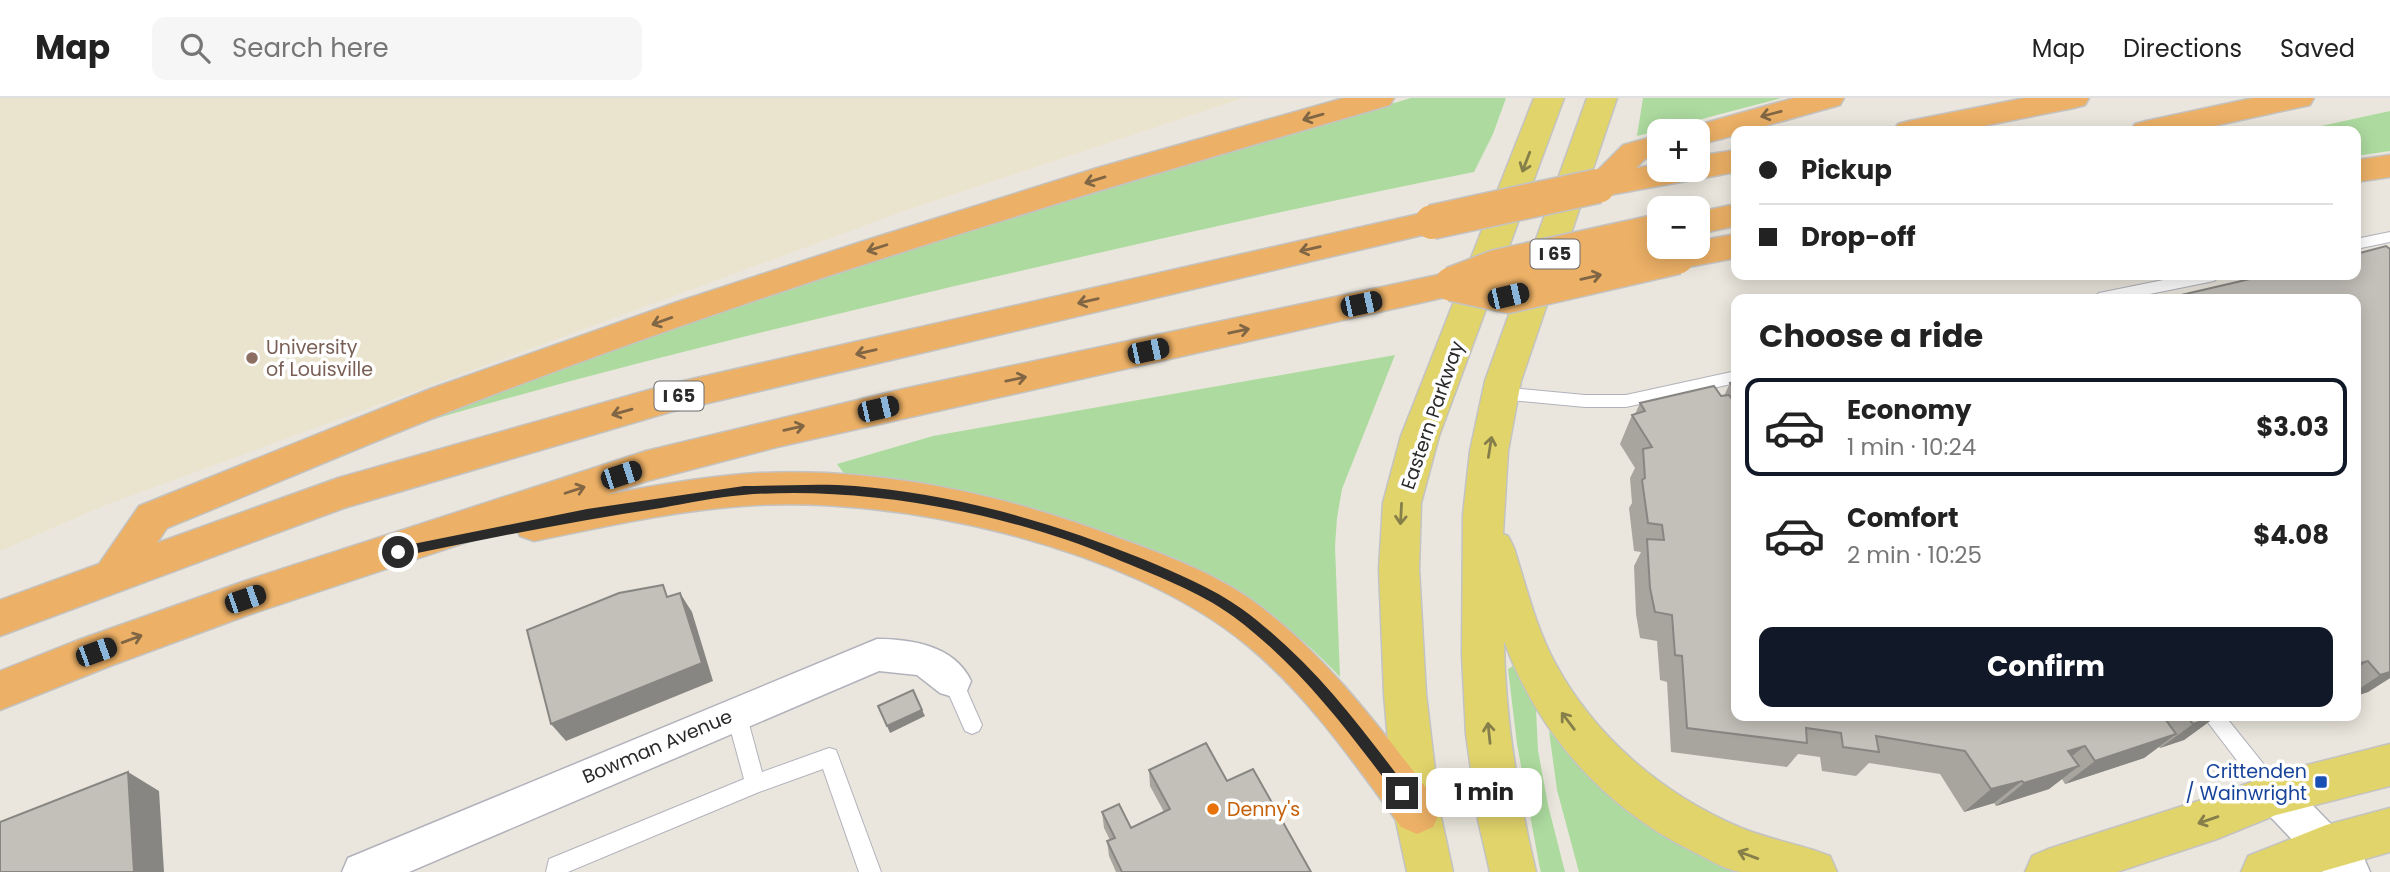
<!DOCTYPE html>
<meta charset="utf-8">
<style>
:root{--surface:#fff;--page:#f6f6f6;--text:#222;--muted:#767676;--line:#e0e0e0;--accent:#111827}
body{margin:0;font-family:Poppins,sans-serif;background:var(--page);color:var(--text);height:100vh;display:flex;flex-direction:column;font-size:26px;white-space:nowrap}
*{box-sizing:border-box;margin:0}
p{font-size:23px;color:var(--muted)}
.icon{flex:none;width:38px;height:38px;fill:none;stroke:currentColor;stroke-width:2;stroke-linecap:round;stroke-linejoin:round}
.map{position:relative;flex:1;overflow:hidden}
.side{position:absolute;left:1731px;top:196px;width:630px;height:427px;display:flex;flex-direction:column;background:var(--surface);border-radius:14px;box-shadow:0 4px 18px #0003}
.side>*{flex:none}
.top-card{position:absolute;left:1731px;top:28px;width:630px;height:154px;border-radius:14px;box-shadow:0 4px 18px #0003;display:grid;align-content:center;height:154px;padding:0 28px;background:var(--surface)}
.buttons{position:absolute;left:1647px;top:21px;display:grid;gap:14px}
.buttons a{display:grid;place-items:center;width:63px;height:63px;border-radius:14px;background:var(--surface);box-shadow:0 4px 18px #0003;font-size:35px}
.end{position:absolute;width:32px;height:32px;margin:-16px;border:9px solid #2a2a2a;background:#fff;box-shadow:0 0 0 4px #fff}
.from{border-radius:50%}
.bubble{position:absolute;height:49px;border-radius:14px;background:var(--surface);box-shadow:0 4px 18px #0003;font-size:23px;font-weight:700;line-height:49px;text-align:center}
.car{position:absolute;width:21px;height:42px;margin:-21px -10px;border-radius:9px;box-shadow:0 0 5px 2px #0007;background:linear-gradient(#222 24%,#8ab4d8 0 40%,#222 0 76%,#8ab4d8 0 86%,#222 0)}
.top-card b{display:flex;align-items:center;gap:24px;height:66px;font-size:26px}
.top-card b+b{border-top:2px solid var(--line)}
.top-card i{width:18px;height:18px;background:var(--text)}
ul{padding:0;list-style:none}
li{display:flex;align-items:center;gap:21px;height:98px;margin:0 14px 10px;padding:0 14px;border:4px solid transparent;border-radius:14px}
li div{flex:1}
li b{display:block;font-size:26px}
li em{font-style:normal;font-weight:700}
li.on{border-color:var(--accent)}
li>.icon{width:63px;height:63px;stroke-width:1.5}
h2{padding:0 28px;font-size:32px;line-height:84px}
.primary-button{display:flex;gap:14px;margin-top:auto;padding:14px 28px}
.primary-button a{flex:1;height:80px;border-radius:14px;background:var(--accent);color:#fff;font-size:28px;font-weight:700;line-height:80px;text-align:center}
header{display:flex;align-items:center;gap:42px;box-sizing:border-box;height:98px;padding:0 35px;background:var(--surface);border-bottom:2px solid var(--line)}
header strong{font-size:33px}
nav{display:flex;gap:38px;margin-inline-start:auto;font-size:24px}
.search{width:490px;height:63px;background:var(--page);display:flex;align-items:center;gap:18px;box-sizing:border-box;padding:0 24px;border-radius:14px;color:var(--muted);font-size:26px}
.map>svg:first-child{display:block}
.education{fill:#eae4ce}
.green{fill:#addb9f}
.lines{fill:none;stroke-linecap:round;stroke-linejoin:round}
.lane-casing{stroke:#b1b2bc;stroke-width:2}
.street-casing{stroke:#b1b2bc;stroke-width:3}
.primary-casing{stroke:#c3c3c3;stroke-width:3}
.highway-casing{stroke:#c3c3c3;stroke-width:3}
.lane{fill:#fff;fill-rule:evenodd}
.street{fill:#fff;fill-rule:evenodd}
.primary{fill:#e1d46b;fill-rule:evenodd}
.highway{fill:#ecb066;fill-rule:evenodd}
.highway-bridge-casing{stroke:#c3c3c3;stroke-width:37;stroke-linecap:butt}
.highway-bridge{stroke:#ecb066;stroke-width:34}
.wall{fill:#a8a59f}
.shaded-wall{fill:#888682}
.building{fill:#c3c0b9;stroke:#888682;stroke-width:2}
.oneway{stroke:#816645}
.oneway2{stroke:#867f4a}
.route{fill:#2a2a2a}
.education-dot{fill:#8d6e63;stroke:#fff;stroke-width:2.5}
.transit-dot{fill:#1a4fb4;stroke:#fff;stroke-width:2.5}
.food-dot{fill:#e8710a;stroke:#fff;stroke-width:2.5}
.labels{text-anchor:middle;stroke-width:7;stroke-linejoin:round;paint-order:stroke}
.shield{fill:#fff;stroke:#6a6a6a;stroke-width:2}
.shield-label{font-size:18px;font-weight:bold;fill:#2a2a2a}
.education-label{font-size:19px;fill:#785e54;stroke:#fff;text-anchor:start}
.street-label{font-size:19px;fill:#2a2a2a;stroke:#fff}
.transit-label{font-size:19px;fill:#164399;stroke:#fff;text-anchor:end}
.food-label{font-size:19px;fill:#c56008;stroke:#fff;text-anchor:start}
</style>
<header>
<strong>Map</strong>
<div class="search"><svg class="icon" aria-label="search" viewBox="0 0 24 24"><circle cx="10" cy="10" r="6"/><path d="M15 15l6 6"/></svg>Search here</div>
<nav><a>Map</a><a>Directions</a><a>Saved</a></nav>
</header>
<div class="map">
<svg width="2390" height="774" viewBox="0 0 2390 774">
<rect width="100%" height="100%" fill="#eae6dd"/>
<polygon class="education" points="0,0 1244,0 907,112 103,408 0,453"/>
<g class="green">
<path d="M1411,0H1506L1493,36L1474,74C1301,108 1128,148 955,188C777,230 599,273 424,324L568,267L944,139Z"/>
<polygon points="1643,0 1782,0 1637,38"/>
<polygon points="2390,13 2390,53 2356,58 2356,33 2298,33"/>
<path d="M1395,257L1342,391L1337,420L1335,448L1340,579C1210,438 1024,410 845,377L837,366L933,338Z"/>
<polygon points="1513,568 1536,611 1538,652 1548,707 1565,774 1541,774 1540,771 1517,646 1508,571"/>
<path d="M1549,633C1608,699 1654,741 1738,774H1579L1557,692Z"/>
</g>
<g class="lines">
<g class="lane-casing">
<g id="lane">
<polygon points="2390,134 2390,144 2356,151 2356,141"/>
<polygon points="2188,177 2222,177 2214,183 2125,201 2091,201 2099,195"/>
<polygon points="1736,273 1736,285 1626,309 1585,309 1500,301 1492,295 1500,289 1585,297 1626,297"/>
<polygon points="953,574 960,577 982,627 979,633 972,636 965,633 943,583 946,577"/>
<polygon points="736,606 743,609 746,615 762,674 829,650 836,652 881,774 859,774 823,671 759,694 568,774 546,774 549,761 744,681 726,615 729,609"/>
<polygon points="2203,618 2225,618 2282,689 2285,696 2282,703 2275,706 2268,703"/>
</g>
</g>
<g class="street-casing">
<g id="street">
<path d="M877,541C912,541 955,548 971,583L966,595L953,599L940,595L917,577L879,573L409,774H342L348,760Z"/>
<polygon points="2275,678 2289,683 2364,760 2370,774 2323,774 2261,709 2256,696 2261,683"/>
</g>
</g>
<g class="primary-casing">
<g id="primary">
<polygon points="1534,0 1564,0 1439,338 1421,405 1419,471 1426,596 1440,714 1453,774 1407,774 1394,714 1384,596 1379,471 1383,405 1401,338"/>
<path d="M1587,0H1617L1521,283L1508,353L1503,436L1508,438L1514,450C1526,488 1536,530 1555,565C1595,639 1662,696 1739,729C1769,742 1801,746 1830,758L1837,774C1806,774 1772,774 1741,774C1724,772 1707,760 1692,753C1604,710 1538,635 1504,543C1505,621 1518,698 1536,774H1490L1478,722L1466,636L1462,557L1463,417L1470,353L1485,283Z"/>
<polygon points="2390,646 2390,688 2276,717 2217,741 2117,774 2025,774 2032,758 2048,751 2217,697 2275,675"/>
<polygon points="2390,710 2390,754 2320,774 2241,774 2248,758 2326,727"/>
</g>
</g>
<g class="highway-casing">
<g id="highway">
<path d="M1344,0H1394L1390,7C1076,98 761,192 456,311C359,349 263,391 167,430L157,445L338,380L670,286L1432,113L1444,116L1449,124L1444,132L670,314L344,410L0,538V502L99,466L139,408L430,291L677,204L870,141L1097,70Z"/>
<polygon points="1794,0 1844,0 1840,7 1747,33 1736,33 1736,37 1698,47 1698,33 1685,33 1687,30"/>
<polygon points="2025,0 2089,0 2085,7 2074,10 1958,33 1893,33 1898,26 1909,23"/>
<polygon points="2253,0 2314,0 2310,7 2191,33 2130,33 2135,26 2146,23"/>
<polygon points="1659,37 1659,57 1645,61 1636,70 1659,66 1659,72 1698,72 1698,58 1736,52 1736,74 1598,99 1587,96 1582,88 1623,47"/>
<polygon points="2390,57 2390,79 2356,84 2356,62"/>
<polygon points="1736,106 1736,128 1698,136 1698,114"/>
<polygon points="1736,136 1736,160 1677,171 1665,167 1660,159 1665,151 1698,149 1698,143"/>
<path d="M1452,174L1464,177L1469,186L1464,195L777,349L647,383L606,397C651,388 697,380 743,376C871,367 1002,395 1121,441C1165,457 1211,474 1250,501C1324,554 1378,627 1433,699L1440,714L1433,729L1417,736L1401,729C1355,666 1309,599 1248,548C1128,448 896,396 743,408C672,413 603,429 534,443L520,438L515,428L248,517L110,568L0,612V573L81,541L245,483L646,353L903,291Z"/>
</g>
</g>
<use href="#lane" class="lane"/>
<use href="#street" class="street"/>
<use href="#primary" class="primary"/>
<use href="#highway" class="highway"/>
<g class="highway-bridge-casing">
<g id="highway-bridge">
<polyline points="1432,124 1598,88"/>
<polyline points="1452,186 1508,198 1677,159"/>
<polyline points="1452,186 1496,169 1659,133"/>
</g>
</g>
<use href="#highway-bridge" class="highway-bridge"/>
</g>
<g class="wall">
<polygon points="2356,201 2390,580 2368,594 2356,598"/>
<polygon points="1736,283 1736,618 2217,618 2184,642 2160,650 2159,649 2144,660 2065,686 2062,681 2049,691 1996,708 1994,705 1964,714 1940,676 1869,665 1856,678 1822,673 1820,659 1798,656 1787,669 1671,654 1667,584 1660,582 1657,543 1640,540 1636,516 1634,468 1641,454 1634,453 1629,410 1632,405 1630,380 1635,370 1620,346 1632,317 1635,316 1640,305 1724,298 1730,285"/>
<polygon points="1149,672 1227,683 1311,774 1116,774 1109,758 1107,743 1110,742 1104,730 1102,714 1131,730 1164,714 1150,688"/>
</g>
<g class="shaded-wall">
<polygon points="680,495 692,514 713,583 566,643 551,626"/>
<polygon points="2368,563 2356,571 2356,566"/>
<polygon points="2390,574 2390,580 2368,594 2356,598 2356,593 2380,577"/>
<polygon points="922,612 925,618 890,635 887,628"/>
<polygon points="2217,618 2184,642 2160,650 2193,626"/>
<polygon points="2176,636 2144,660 2065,686 2095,663"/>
<polygon points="2085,648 2055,671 2068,653"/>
<polygon points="2079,668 2049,691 1996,708 2024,685"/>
<polygon points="128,674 159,693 164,774 134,774"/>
<polygon points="2022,683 1994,705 1964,714 1991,691"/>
</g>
<g class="building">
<polygon points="2386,148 2390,151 2390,574 2380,577 2368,563 2356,566 2356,201 2164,201 2267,177 2356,177 2356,156"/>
<polygon points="1736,283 1736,294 1730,285"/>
<polygon points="1714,288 1721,298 1729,297 1732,301 1736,300 1736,618 2163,618 2176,636 2095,663 2085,648 2068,653 2079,668 2024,685 2022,683 1991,691 1965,653 1876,638 1879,654 1843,649 1841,635 1806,630 1807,645 1687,630 1682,558 1675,557 1672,517 1655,514 1650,490 1647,441 1664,442 1662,427 1648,425 1642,382 1645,380 1643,351 1652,349 1632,317 1645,313 1640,305"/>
<polygon points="663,487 667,499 680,495 702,565 551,626 527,532 619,495"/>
<polygon points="913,592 922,612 887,628 878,608"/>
<polygon points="2186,618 2217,618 2193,626"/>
<polygon points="1206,645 1227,683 1253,671 1311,774 1122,774 1107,743 1115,740 1102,714 1119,706 1131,730 1170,711 1149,672"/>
<polygon points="128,674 134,774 0,774 0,724"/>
</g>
<defs><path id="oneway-shaft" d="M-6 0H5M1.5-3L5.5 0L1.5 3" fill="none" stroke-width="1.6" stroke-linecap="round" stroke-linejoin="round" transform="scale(1.75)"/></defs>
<g class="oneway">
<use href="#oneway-shaft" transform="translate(1771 16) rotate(165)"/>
<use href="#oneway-shaft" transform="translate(1313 19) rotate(164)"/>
<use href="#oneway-shaft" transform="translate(1095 82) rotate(163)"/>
<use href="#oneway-shaft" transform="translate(877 150) rotate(162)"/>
<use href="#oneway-shaft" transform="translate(1310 151) rotate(167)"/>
<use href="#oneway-shaft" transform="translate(1591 179) rotate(-13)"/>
<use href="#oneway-shaft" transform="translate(1088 203) rotate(167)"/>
<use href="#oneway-shaft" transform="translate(662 223) rotate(160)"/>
<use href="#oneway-shaft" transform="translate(1239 233) rotate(-12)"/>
<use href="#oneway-shaft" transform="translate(866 254) rotate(167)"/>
<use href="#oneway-shaft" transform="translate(1016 281) rotate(-12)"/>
<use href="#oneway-shaft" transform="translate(622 314) rotate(164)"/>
<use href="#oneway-shaft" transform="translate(794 330) rotate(-13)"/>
<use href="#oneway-shaft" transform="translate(575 392) rotate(-18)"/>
<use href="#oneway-shaft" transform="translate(132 541) rotate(-20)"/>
</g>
<g class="oneway2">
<use href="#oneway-shaft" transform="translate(1526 64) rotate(111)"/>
<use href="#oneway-shaft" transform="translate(1490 349) rotate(-81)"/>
<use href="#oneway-shaft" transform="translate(1401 416) rotate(93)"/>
<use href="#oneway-shaft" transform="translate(1568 623) rotate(-127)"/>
<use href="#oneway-shaft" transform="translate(1489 635) rotate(-96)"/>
<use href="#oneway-shaft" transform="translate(2208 722) rotate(161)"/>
<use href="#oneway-shaft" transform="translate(1748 757) rotate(-160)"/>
</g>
<path class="route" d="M744,388C781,388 819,385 855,388C954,396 1052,424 1143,461C1176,475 1213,490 1242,511C1311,562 1357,624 1407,690V699H1398C1348,633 1301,569 1234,519C1199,493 1154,477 1114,460C1005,414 861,387 743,397C716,399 688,405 661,410C573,423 485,441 398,459L392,454L398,449L587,411Z"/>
<circle class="education-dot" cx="252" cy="260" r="7"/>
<rect class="transit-dot" x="2314" y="677" width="14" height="14" rx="3.5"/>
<circle class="food-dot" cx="1213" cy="711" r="7"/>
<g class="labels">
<g class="shield">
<rect x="1530.5" y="141.5" width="49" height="29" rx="5"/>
<rect x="654.5" y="283.5" width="49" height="29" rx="5"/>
</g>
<g class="shield-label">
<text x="1555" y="162">I 65</text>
<text x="679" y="304">I 65</text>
</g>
<g class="education-label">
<text x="266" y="256">University<tspan x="266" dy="22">of Louisville</tspan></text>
</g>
<g class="street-label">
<text transform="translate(1432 317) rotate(-71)" y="7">Eastern Parkway</text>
<text transform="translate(657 648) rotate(-23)" y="7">Bowman Avenue</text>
</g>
<g class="transit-label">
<text x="2307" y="680">Crittenden<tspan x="2307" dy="22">/ Wainwright</tspan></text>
</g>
<g class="food-label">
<text x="1227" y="718">Denny's</text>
</g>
</g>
</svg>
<div class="buttons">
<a>+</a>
<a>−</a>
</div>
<i class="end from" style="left:398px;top:454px"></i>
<i class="end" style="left:1402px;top:695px"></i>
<div class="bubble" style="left:1426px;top:670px;width:116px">1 min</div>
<i class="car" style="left:1508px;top:198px;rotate:77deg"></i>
<i class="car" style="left:1361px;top:206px;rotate:78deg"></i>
<i class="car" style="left:1148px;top:253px;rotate:78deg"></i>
<i class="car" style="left:878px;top:311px;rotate:77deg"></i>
<i class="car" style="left:621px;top:377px;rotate:72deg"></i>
<i class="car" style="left:245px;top:501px;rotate:71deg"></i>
<i class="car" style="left:96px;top:554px;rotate:70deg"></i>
<div class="top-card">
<b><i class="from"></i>Pickup</b>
<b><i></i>Drop-off</b>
</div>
<section class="side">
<h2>Choose a ride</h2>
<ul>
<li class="on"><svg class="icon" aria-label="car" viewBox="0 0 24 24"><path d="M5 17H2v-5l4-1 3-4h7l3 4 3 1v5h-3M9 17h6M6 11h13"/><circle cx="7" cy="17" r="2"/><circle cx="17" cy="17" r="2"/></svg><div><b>Economy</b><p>1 min · 10:24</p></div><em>$3.03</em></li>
<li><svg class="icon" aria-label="car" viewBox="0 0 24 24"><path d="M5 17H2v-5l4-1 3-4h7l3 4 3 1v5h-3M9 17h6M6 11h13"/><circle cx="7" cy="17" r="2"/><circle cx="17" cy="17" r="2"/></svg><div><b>Comfort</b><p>2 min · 10:25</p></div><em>$4.08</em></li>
</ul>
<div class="primary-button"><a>Confirm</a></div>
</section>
</div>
